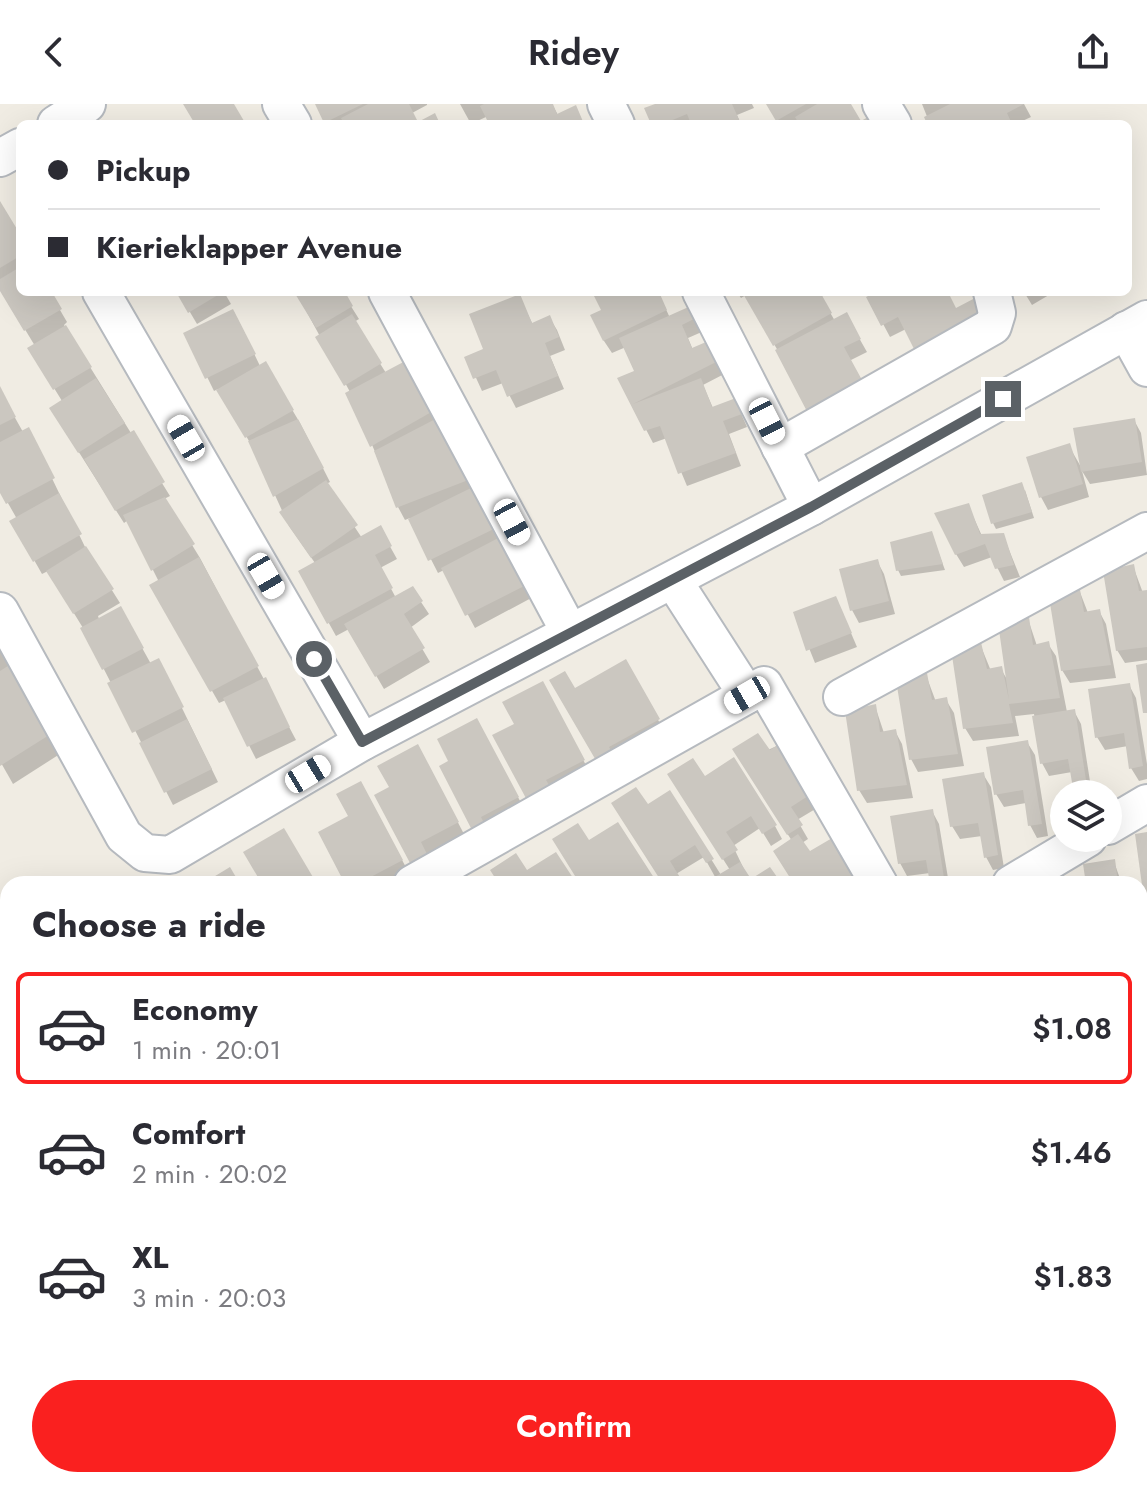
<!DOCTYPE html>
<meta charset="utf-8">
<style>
:root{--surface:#fff;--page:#f7f7f7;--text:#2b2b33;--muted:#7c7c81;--line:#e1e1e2;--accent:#fa201f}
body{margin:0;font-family:Jost,sans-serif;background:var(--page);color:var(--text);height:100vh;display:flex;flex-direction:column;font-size:30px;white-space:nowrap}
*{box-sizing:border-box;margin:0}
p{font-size:26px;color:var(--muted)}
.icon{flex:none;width:44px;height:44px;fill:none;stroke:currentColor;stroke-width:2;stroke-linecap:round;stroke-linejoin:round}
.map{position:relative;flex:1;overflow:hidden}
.drawer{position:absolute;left:0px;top:772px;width:1148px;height:612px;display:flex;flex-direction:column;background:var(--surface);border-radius:24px 24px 0 0;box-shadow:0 8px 32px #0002}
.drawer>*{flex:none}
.banner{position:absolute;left:16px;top:16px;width:1116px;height:176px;border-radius:12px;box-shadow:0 8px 32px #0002;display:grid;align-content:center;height:176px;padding:0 32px;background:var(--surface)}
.tools{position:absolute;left:1050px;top:676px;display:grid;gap:16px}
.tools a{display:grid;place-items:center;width:72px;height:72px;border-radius:50%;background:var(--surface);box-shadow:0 8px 32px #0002;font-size:40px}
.end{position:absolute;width:36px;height:36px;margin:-18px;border:10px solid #5b6166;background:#fff;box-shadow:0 0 0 4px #fff}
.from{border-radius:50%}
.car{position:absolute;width:24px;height:48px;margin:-24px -12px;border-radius:10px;box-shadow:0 0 6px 2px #0007;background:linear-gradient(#fff 24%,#345 0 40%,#fff 0 76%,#345 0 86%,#fff 0)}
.banner b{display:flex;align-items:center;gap:28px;height:76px;font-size:30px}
.banner b+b{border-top:2px solid var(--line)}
.banner i{width:20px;height:20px;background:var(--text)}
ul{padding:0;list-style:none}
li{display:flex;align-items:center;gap:24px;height:112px;margin:0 16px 12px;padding:0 16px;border:4px solid transparent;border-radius:12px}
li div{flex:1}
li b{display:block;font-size:30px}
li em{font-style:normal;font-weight:600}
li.selected{border-color:var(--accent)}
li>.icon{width:72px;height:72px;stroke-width:1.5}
h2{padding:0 32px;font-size:36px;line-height:96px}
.button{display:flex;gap:16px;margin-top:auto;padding:16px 32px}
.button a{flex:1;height:92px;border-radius:48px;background:var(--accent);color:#fff;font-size:32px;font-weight:600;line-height:92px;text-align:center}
header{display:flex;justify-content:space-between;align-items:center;height:104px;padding:0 32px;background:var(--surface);font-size:36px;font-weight:600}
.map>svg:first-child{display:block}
.shadow{fill:#0003}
.building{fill:#cbc7c0}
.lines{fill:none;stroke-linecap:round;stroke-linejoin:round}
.minor-casing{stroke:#b6babf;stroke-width:40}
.minor{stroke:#fff;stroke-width:36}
.route{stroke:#5b6166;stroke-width:10}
</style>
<header><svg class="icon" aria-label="back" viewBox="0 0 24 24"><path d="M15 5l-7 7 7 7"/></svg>Ridey<svg class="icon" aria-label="share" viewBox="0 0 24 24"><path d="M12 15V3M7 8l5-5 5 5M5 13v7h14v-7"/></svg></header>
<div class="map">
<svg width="1147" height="1384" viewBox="0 0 1147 1384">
<rect width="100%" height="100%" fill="#f0ece3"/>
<g class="shadow">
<polygon points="318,0 427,0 427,1 412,9 418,20 327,20"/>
<polygon points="460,0 552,0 558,11 584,20 492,20 488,12 471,20"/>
<polygon points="657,0 752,0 754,4 737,11 741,20 653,20"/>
<polygon points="769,0 849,0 860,19 888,20 780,20"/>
<polygon points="922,0 1024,0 1031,13 1016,20 930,20"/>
<polygon points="0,101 20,133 20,188 49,188 60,206 67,218 64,221 170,392 164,395 200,454 296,636 256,655 226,596 219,599 152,482 159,478 128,416 124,419 59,317 62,297 30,245 35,242 0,184"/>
<polygon points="178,188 224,188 231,200 197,220"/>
<polygon points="296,188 342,188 359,215 354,218 386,269 408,257 535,492 475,524 444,466 438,469 410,414 405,416 398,403 350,288"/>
<polygon points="595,188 658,188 670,214 692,204 704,227 688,234 693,246 712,237 728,268 703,281 713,304 735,296 747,323 729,330 741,362 687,382 667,334 653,339 620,275 637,268 626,243 612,249 604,237 592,212 604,207"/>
<polygon points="737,188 830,188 821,193 835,217 846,211 867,248 849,257 778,247 746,191 741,194"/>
<polygon points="866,188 947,188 956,206 983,208 906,225 890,233"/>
<polygon points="1024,188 1054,188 1032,201"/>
<polygon points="519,192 533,221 549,213 557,226 565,246 550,252 564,285 516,304 503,279 482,287 467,254 486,246"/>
<polygon points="240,220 260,262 265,260 300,319 330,378 326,380 362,434 387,437 397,455 380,464 396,494 421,498 429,510 410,524 430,558 384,585 349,525 336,532 300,467 315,459 289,422 255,347 218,285 214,287 186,230"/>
<polygon points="0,287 23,328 35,339 86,445 120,499 98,512 99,515 120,504 151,560 165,569 218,678 173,701 83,524 48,467 42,470 12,417 17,415 0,385"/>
<polygon points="1134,316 1141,329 1147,371 1090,380 1082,367 1089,393 1048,406 1041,393 1069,342 1081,363"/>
<polygon points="1025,386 1034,414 996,425 993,419"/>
<polygon points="968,401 982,432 1003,431 1020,473 1004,477 992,453 964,463 956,450"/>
<polygon points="931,429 945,466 901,472 898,466"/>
<polygon points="877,457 884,470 895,510 859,519 852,506"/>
<polygon points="1133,462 1143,489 1147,488 1147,556 1125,559 1117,546"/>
<polygon points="1078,483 1088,509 1099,507 1106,520 1116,574 1070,579 1062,566"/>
<polygon points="842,508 857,543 815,559 795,509"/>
<polygon points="1028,515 1037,542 1048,540 1056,552 1067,608 1074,607 1081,620 1092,690 1076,690 1072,668 1049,672 1042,659 1034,610 1015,612 1019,632 973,637 965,624 980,540 991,567 1001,565 1008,577"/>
<polygon points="0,528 63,648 13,680 0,657"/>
<polygon points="625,558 665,628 615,657 574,587"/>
<polygon points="926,571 936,598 946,596 954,609 964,662 918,668 911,655"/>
<polygon points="1129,581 1136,594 1147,660 1147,675 1139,677 1131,664 1128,642 1105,646 1097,633"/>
<polygon points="550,592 590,669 557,700 517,621"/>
<polygon points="875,602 884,629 895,627 902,640 913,694 867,699 859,686"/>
<polygon points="483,629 525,706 476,729"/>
<polygon points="1027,638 1035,651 1048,732 1037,734 1030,721 1026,699 1004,703 996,690"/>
<polygon points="783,639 817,704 797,716 808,735 802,739 795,780 792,737 742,658"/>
<polygon points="425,655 465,732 419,770 412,758 392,684"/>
<polygon points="983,670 991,683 1004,764 993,766 986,753 982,732 960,735 952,722"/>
<polygon points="704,674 775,722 782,735 771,742 760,724 733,742 750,778 779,780 719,780 704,753 676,770 682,780 664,780 621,712 647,703 670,689 721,771 730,766 677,683"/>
<polygon points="368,692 409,769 389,780 348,780"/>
<polygon points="932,707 939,720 949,780 932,780 930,769 907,772 900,759"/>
<polygon points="1147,730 1147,902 1140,903 1140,786 1146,796"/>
<polygon points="1114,758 1122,780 1088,780"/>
<polygon points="1147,998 1147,1085 1143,1085 1140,1079 1140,999"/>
<polygon points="1147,1181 1147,1277 1140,1278 1140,1182"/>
<polygon points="8,1291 8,1376 25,1376 25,1384 0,1384 0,1292"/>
<polygon points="1147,1330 1147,1384 1077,1384 1079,1376 1140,1376 1140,1352"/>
<rect x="63" y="1376" width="33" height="8"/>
<polygon points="578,1376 609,1376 596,1384 583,1384"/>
<polygon points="622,1376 637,1376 639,1378 627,1384"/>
<polygon points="846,1376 883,1376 878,1378 881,1384 850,1384"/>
<polygon points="738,1377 742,1384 727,1384"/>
</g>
<g class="building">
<polygon points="183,0 234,0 244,17 238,20 195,20"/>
<polygon points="315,0 363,0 324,19"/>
<polygon points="368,0 409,0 418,18 435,9 440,20 344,20 341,14"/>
<polygon points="484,0 553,0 557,10 576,1 584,20 489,20 480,2"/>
<polygon points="655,0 732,0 741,20 691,20 687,10 663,20 651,20 644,4"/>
<polygon points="766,0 806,0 776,17"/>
<polygon points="817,0 851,0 861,17 882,5 891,20 799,20 795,13"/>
<polygon points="950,0 1024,0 1007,9 1012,20 927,20 924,13"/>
<polygon points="0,97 20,130 20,152 0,164"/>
<polygon points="20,163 20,188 52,188 62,205 24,227 0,187 0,175"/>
<polygon points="176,188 223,188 188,209"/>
<polygon points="294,188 345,188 353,202 316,224"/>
<polygon points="592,188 659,188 667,206 603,237 590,211 601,206"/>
<polygon points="742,188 820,188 832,209 773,242"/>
<polygon points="876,188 948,188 956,204 977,193 986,212 920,257 898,213 881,222 866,193"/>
<polygon points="520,190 532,219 550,211 559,233 545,239 558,272 507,293 496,266 473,275 464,253 483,245 469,210"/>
<polygon points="693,201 698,213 682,221 692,244 713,235 722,255 633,300 701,274 712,303 736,294 742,310 723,317 736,349 678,370 660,322 644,327 617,274 634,267 619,234"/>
<polygon points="233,205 256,250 205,275 183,229"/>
<polygon points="847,208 861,235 844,243 868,287 812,317 775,246"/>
<polygon points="352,210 382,259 344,282 315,233"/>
<polygon points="66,221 92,263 53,286 27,244"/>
<polygon points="409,255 442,302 370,343 345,289"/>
<polygon points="266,257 294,306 245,334 216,286"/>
<polygon points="96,274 125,319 78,349 49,304"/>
<polygon points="0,282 16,313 0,321"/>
<polygon points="445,310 476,373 396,404 374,347"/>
<polygon points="1135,314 1142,358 1081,368 1073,324"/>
<polygon points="298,315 324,364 273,393 248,337"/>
<polygon points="29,323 55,374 6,400 0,389 0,338"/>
<polygon points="134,326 165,378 115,407 84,355"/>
<polygon points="1070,339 1083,380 1039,394 1026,353"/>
<polygon points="326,376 358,421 311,454 279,408"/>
<polygon points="1022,378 1032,408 991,420 982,391"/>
<polygon points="479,380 500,422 428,457 408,415"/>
<polygon points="59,389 82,430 33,458 9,417"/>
<polygon points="165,393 195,440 151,467 123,411"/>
<polygon points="969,399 980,430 1004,429 1014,461 995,465 985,440 955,451 934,409"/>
<polygon points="381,421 392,442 375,451 393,484 327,520 298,467"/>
<polygon points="932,427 943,460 896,467 890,438"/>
<polygon points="504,431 530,479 465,512 441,464"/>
<polygon points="86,442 114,485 73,510 46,467"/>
<polygon points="199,453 259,562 210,588 149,481"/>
<polygon points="878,455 889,497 850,507 839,465"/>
<polygon points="1134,460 1139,487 1147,486 1147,543 1116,547 1103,467"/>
<polygon points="1079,480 1084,508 1100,505 1111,561 1061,567 1048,487"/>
<polygon points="413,482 423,497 404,510 425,544 375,573 344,520"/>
<polygon points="836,492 852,529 806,547 793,508"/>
<polygon points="121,502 144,544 102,566 80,524"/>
<polygon points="1029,513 1033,541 1049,537 1060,594 1009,600 1013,619 963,625 951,545 981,538 987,565 1002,562 1009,596 998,519"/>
<polygon points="159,554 184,603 132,629 107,579"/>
<polygon points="626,555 660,615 609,643 616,655 601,665 549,576 565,567 575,584"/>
<polygon points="14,558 54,628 0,662 0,567"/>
<polygon points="1147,559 1147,609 1143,609 1136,561"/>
<polygon points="927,569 932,596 947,593 958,650 909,656 896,576"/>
<polygon points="266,573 290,623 247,643 223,594"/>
<polygon points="543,577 585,656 546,676 552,686 528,698 492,631 514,620 502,598"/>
<polygon points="1130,579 1143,662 1129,665 1124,629 1095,634 1088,585"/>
<polygon points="876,600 880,628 896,625 907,681 857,687 845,607"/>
<polygon points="1075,605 1088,689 1080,690 1074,690 1068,655 1040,660 1032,612"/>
<polygon points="477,614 519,693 481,713 486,723 474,730 439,662 448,657 437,635"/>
<polygon points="187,615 212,665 164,689 139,639"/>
<polygon points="758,629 770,646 784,637 808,692 791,703 803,721 787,731 732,645"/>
<polygon points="1028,636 1042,720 1028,722 1023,686 994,691 986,643"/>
<polygon points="418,640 459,718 421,738 427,750 410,759 374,691 389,683 377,662"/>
<polygon points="734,653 777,721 762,730 751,712 726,728 738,746 722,756 667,670 693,654 705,672"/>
<polygon points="984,668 998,751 984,754 978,719 950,723 942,675"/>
<polygon points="361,677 403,756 365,776 367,780 345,780 318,728 348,712 336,690"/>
<polygon points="636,683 648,700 670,686 714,755 706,759 695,741 670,757 681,775 663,780 611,699"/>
<polygon points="933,705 945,780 930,780 926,756 898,760 890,712"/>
<polygon points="618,718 658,780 580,780 552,735 578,719 589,736"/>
<polygon points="284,724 317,780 262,780 243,748"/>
<polygon points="1147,728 1147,803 1145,803 1135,730"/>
<polygon points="798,730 810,747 839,730 871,780 794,780 773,747"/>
<polygon points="556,748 577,780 499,780 490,766 516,749 527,766"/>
<polygon points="1115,755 1118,780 1086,780 1083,760"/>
<polygon points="740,758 751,775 770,763 782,780 717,780 713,774"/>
<polygon points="230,763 240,780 202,780"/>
<polygon points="1140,796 1147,834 1140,834"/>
<polygon points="1147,846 1147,894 1145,894 1144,888 1140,889 1140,847"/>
<polygon points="1147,996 1147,1072 1140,1072 1140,997"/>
<polygon points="1147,1179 1147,1264 1140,1264 1140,1180"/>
<polygon points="8,1289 8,1376 19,1376 19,1384 0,1384 0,1290"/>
<polygon points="1147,1325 1147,1384 1128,1384 1131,1376 1140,1376 1140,1346"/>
<rect x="61" y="1376" width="29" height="8"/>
<polygon points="497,1376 567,1376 572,1384 502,1384"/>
<polygon points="752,1376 829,1376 834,1384 757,1384"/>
<polygon points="1077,1376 1119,1376 1117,1384 1075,1384"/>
</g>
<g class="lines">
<g class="minor-casing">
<g id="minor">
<polyline points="281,0 293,20"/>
<polyline points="606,0 616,20"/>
<polyline points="881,0 893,20"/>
<polyline points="56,20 87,0"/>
<polyline points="0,54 20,43"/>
<polyline points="101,188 362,638"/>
<polyline points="387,188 569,527"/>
<polyline points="701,188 811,403"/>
<polyline points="1126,226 1147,264"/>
<polyline points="780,343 993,222 997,209 992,188"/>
<polyline points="673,476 747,591 764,581 879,780"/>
<polyline points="0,507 124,732 145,749 170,751 362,638 811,403 1147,215"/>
<polyline points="842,593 1147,427"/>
<polyline points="1108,722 1147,699"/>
<polyline points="412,780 747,591"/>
<polyline points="1011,780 1088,734"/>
<polyline points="1140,977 1147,973"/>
<polyline points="0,992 8,1007"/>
<polyline points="1140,1302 1147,1298"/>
<polyline points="138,1376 138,1384"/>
</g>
</g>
<use href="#minor" class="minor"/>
</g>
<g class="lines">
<polyline class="route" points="314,555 362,638 811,403 1003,295"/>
</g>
</svg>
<div class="tools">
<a><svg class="icon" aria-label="layers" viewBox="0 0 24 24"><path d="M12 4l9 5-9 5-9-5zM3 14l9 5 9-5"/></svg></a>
</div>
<i class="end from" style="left:314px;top:555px"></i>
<i class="end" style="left:1003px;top:295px"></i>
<i class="car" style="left:767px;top:317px;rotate:153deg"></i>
<i class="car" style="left:186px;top:334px;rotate:330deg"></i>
<i class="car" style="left:512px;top:418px;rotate:152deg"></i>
<i class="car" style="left:266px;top:472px;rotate:150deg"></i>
<i class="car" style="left:747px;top:591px;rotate:240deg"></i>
<i class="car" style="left:308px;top:670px;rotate:59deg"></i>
<div class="banner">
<b><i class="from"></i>Pickup</b>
<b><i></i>Kierieklapper Avenue</b>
</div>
<section class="drawer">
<h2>Choose a ride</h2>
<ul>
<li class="selected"><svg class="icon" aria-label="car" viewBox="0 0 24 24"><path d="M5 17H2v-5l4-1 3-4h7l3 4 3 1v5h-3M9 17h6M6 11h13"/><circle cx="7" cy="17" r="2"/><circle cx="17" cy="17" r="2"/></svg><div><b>Economy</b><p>1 min · 20:01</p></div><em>$1.08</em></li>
<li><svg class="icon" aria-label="car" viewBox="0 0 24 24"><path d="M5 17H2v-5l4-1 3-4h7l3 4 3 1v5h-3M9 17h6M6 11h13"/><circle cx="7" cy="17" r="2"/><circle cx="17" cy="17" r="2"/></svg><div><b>Comfort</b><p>2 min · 20:02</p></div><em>$1.46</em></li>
<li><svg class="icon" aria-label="car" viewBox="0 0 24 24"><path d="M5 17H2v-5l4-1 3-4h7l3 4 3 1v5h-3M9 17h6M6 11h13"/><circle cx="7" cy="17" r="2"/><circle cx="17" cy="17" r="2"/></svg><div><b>XL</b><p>3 min · 20:03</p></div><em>$1.83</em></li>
</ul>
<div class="button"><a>Confirm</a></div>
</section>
</div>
